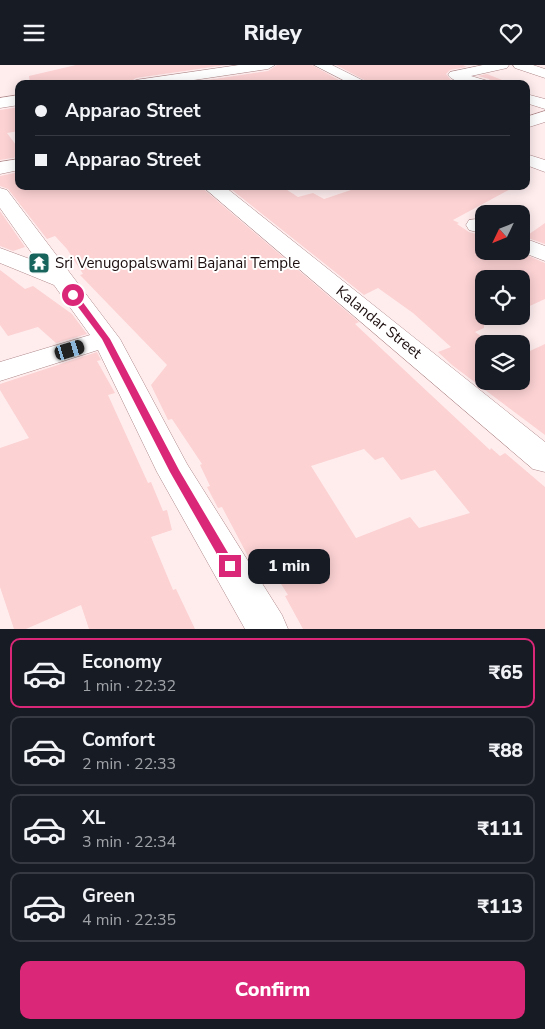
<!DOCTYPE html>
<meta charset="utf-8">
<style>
:root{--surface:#171b24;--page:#20242c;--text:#f1f3f6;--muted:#9ea1a6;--line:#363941;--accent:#db2777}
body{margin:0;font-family:"Nunito Sans",sans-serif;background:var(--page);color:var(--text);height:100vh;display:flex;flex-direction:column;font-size:19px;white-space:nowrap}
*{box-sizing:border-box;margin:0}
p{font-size:16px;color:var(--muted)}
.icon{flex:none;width:28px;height:28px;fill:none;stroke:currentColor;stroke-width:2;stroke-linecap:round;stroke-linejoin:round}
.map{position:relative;height:564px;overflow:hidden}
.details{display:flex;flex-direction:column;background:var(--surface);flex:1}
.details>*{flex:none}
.guide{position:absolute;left:15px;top:15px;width:515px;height:110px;border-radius:10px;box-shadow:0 2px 12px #0003;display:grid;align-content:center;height:110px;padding:0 20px;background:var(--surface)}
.needle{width:32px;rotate:227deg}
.tools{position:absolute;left:475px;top:140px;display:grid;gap:10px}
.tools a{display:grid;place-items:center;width:55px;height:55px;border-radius:10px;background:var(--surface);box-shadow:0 2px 12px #0003;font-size:25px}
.end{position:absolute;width:22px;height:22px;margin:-11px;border:6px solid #db2777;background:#fff;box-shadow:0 0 0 2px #fff}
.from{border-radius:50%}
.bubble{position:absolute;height:35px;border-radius:10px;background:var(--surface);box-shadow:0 2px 12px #0003;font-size:16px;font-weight:800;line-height:35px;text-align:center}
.car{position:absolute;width:15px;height:30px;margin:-15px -8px;border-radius:6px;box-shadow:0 0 4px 1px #0007;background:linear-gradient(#222 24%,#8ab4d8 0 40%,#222 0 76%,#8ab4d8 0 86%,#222 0)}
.guide b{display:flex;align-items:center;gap:18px;height:48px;font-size:19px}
.guide b+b{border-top:1px solid var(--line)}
.guide i{width:12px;height:12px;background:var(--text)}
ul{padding:9px 0 0;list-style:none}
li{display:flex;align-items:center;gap:15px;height:70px;margin:0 10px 8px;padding:0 10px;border:2px solid var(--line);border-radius:10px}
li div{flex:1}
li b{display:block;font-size:19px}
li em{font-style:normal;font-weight:800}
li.selected{border-color:var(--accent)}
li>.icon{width:45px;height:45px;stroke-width:1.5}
.cta{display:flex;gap:10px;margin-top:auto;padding:10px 20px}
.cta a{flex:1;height:58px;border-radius:10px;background:var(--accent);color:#fff;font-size:20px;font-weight:800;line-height:58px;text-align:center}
header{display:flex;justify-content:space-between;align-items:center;height:65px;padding:0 20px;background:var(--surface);font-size:22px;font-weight:800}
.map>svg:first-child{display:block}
.building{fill:#fcd2d3;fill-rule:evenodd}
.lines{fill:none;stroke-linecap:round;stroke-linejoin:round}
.minor-casing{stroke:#ae8789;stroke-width:1}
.minor{fill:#fff;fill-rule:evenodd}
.route{fill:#db2777}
.labels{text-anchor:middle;stroke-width:4;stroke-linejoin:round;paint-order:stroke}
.poi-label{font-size:15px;fill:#1b0d0e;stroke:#fff;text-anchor:start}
.street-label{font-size:15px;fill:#1b0d0e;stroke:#fff}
</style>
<header><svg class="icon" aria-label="menu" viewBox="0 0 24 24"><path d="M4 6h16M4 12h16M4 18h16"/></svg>Ridey<svg class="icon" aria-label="heart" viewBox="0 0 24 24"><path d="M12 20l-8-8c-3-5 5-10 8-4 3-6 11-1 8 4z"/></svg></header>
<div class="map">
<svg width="545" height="564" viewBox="0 0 545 564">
<rect width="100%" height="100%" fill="#ffedee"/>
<g class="building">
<polygon points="76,0 226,0 136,13 127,19 30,19 29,11"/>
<polygon points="277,0 312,0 346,19 181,19 268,6"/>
<polygon points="336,0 463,0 467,2 450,5 446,9 451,15 459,19 372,19"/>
<polygon points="487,9 507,17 507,19 492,19 489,14 478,11"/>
<polygon points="19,42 19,66 7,68 19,84 19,92 0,95 0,45"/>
<path d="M19,107V121H200L359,257L355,259L490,385L491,383L500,391L505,388L545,422V564H303L285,531L288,530L262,489L250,495L222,442L218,443L207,422L210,421L200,400L202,399L172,354L168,355L151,320L167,300L80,210L83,209L67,184L55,171L47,174L8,124L0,121V111ZM364,384L375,395L383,392L401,415L435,405L470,448L419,463L410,452L356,473L311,401Z"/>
<polygon points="227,121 281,121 298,132 313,128 324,134 363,121 516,121 453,155 459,158 457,159 469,167 484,171 484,186 517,186 545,198 545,234 521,245 521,214 484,214 484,263 475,267 484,273 484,316 521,316 521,290 545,279 545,370 452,300 438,287 451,282 413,248 378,223 364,230"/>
<polygon points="0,146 25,182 13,186 0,181"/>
<polygon points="545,158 545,179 525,172"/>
<polygon points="0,205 25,224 33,221 72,249 87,269 56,278 38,262 8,271 0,260"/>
<polygon points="97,287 101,295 97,296 115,328 108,330 148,418 151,417 163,446 167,445 172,465 151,472 173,525 176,524 195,564 89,564 81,540 26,564 14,564 0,522 0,383 29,373 0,325 0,319"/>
</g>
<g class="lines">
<g class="minor-casing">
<g id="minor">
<polygon points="239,0 275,0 268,4 167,19 129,19 136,15"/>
<polygon points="314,0 332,0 370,19 351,19"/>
<path d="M483,0H509L507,3L471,11L488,16L490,19C477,19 457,21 448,10L450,7Z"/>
<polygon points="513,0 533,0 545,4 545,13 515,3"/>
<polygon points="526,29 545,34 545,44 526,38"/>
<polygon points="19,30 19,40 0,43 0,33"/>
<polygon points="545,46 545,57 526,63 526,52"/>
<polygon points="526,89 545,95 545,107 526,100"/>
<polygon points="19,94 19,105 0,109 0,97"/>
<polygon points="202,121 224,121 545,377 545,407 533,404"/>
<polygon points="0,123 7,125 120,274 187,399 282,550 288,564 245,564 157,407 98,285 0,316 0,297 90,270 54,220 0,198 0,183 38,197 0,143"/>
<polygon points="477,154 484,155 484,169 469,165 466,160 469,155"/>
<polygon points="521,172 545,181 545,196 519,186 521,186"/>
</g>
</g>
<use href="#minor" class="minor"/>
</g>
<polygon class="route" points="70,228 76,228 110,274 179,405 234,498 234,505 226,505 170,407 102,274 69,230"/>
<defs>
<g id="temple-square" transform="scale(1.125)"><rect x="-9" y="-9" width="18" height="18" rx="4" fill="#17645d" stroke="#fff"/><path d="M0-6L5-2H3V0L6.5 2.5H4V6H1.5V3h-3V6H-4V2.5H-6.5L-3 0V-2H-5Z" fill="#fff"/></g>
</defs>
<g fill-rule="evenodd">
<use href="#temple-square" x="39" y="198"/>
</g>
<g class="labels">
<g class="poi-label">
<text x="55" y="203">Sri Venugopalswami Bajanai Temple</text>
</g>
<g class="street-label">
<text transform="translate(379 257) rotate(39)" y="5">Kalandar Street</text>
</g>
</g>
</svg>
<div class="tools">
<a><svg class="needle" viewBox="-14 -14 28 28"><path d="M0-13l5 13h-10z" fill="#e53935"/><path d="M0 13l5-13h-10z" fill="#9ea1a6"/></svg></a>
<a><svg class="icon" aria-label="locate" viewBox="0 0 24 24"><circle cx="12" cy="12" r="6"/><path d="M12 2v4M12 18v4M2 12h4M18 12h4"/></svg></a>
<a><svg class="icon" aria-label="layers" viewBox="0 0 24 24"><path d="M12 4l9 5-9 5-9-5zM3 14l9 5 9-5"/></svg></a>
</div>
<i class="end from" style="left:73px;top:230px"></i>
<i class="end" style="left:230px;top:501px"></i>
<div class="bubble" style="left:248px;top:484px;width:82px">1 min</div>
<i class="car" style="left:70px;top:285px;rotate:73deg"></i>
<div class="guide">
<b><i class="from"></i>Apparao Street</b>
<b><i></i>Apparao Street</b>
</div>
</div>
<section class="details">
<ul>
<li class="selected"><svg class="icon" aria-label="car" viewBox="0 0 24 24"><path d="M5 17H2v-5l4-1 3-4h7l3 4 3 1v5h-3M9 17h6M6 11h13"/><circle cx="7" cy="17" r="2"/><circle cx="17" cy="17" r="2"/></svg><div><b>Economy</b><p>1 min · 22:32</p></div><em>₹65</em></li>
<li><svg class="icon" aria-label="car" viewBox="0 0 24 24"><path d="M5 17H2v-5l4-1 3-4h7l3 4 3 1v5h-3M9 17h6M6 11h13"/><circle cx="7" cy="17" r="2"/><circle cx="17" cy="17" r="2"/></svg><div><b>Comfort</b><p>2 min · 22:33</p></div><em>₹88</em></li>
<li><svg class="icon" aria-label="car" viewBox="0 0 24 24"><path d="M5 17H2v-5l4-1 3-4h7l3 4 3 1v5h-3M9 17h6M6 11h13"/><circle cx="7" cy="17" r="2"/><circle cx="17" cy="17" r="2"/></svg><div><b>XL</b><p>3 min · 22:34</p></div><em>₹111</em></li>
<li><svg class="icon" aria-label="car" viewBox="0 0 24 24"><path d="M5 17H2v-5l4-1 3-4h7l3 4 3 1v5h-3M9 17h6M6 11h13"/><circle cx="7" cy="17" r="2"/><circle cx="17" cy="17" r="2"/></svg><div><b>Green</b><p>4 min · 22:35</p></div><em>₹113</em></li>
</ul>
<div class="cta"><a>Confirm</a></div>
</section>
